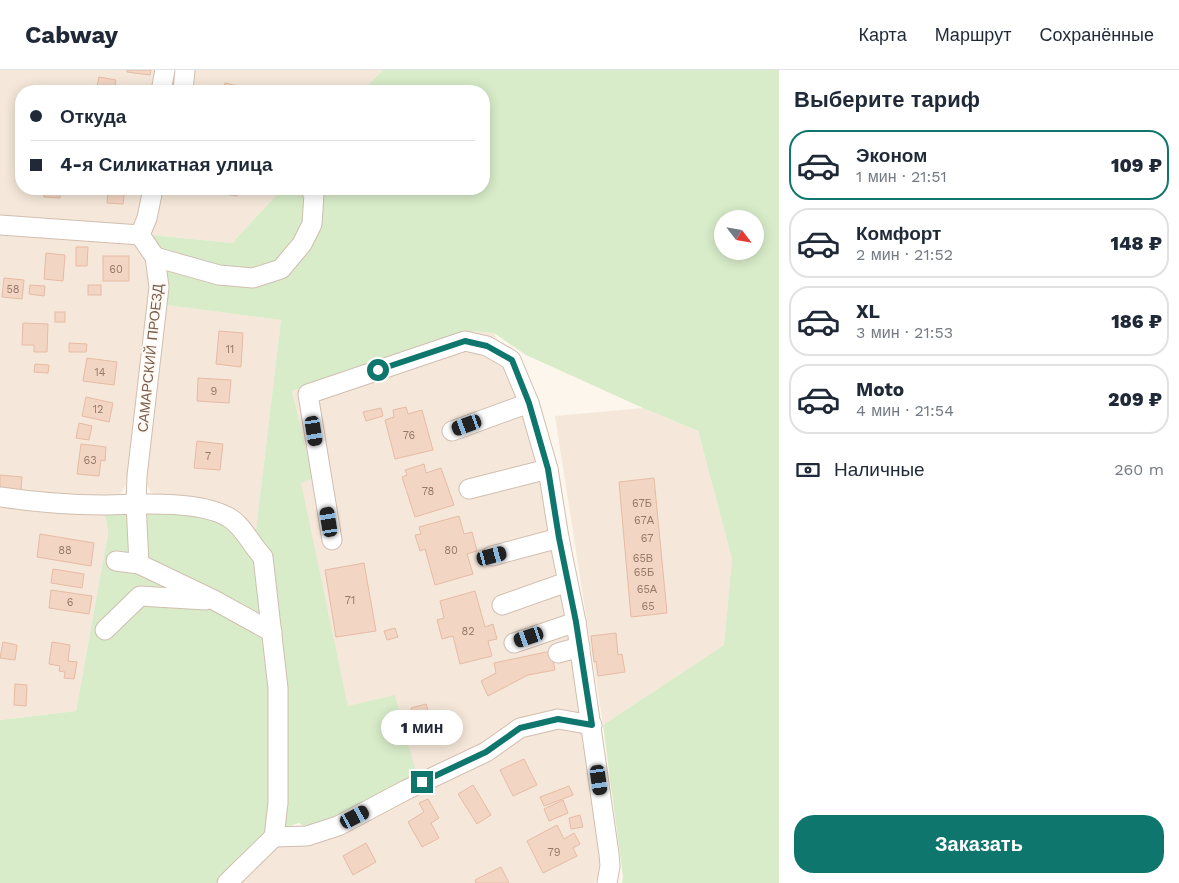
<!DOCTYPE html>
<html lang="ru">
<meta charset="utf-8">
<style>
:root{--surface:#fff;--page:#f6f6f7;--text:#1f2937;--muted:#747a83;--line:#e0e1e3;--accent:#0f766e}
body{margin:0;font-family:"Work Sans",sans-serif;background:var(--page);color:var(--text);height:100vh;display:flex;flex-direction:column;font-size:19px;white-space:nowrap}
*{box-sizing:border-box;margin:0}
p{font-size:16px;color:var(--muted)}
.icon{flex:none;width:28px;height:28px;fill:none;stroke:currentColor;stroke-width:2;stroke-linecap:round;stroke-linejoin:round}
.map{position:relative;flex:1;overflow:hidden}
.side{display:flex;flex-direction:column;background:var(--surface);width:400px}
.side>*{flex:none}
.banner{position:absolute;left:15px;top:15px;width:475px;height:110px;border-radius:20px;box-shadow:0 2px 12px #0003;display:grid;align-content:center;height:110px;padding:0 15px;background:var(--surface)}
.needle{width:32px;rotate:121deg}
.tools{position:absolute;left:714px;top:140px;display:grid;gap:10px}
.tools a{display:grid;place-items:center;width:50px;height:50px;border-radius:50%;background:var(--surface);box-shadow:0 2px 12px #0003;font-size:25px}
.end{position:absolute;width:22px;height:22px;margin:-11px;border:6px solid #0f766e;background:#fff;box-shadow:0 0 0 2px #fff}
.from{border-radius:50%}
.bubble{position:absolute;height:35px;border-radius:18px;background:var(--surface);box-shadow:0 2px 12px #0003;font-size:16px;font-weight:800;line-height:35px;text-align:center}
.car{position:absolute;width:15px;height:30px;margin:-15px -8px;border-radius:6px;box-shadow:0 0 4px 1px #0007;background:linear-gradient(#222 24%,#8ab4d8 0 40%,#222 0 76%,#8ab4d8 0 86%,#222 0)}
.banner b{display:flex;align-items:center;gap:18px;height:48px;font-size:19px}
.banner b+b{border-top:1px solid var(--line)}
.banner i{width:12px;height:12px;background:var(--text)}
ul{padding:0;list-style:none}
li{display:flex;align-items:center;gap:15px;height:70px;margin:0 10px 8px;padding:0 5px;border:2px solid var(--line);border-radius:20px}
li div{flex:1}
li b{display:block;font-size:19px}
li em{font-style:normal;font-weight:800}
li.active{border-color:var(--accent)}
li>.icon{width:45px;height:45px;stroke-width:1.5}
h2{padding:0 15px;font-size:22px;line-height:60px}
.pay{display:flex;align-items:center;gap:12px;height:55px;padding:0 15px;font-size:19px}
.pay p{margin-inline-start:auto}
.button{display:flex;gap:10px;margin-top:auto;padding:10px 15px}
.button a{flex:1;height:58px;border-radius:20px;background:var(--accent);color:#fff;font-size:20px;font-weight:800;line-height:58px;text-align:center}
header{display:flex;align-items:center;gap:30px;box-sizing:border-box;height:70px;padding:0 25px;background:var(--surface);border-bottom:1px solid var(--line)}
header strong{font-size:24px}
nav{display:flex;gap:28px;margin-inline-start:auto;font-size:18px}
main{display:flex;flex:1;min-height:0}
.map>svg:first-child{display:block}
.residential{fill:#f5e8da}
.green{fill:#d8ecc9;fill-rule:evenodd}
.building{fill:#f3d5c3;stroke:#e6bba3}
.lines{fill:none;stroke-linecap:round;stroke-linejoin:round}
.minor-casing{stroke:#d1beb0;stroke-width:21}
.minor{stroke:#fff;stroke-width:19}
.route{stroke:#0f766e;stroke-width:6}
.labels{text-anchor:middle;stroke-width:4;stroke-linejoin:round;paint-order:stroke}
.number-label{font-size:11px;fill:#987a6a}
.street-label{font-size:14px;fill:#7a5c4d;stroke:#fffaf3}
</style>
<header>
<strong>Cabway</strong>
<nav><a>Карта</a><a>Маршрут</a><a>Сохранённые</a></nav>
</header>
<main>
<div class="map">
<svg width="779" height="813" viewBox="0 0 779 813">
<rect width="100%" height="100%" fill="#fdf6ec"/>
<g class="residential">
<polygon points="0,0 160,0 155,21 21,21 21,119 149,119 135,155 0,150"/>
<polygon points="168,0 383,0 362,21 164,21"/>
<polygon points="157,119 282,119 232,173 152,165"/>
<polygon points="0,159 136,172 150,186 156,216 126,414 120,425 105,429 0,422"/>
<polygon points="166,235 281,250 256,461 232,443 158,426 151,422 145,412"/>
<polygon points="473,261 494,263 534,358 587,642 480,678 417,706 348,636 300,413 313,408 292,321"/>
<polygon points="643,338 698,361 732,489 724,575 603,655 555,346"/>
<polygon points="0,432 105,443 108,463 76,641 0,650"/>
<polygon points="556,654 574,657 586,665 603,794 597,810 594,813 237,813 272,772 525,665"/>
</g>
<path class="green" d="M383,0H779V813H622L623,807L603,655L724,575L732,489L698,361L643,338L526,285L494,263L473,261L292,321L313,408L301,413L348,636L395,625L417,706L337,751L308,760L299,753L265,764L221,813H0V650L76,641L108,463L105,443H232L256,460L281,250L166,235L165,212L152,165L232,173L282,119H484V21H362ZM722,149H755V181H722Z"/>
<g class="building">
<polygon points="127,0 151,0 150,5 127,2"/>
<polygon points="99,7 116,10 114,21 96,21"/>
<polygon points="225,13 261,21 223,21"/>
<polygon points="44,119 60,119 60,128 44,127"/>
<polygon points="108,119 125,119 123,134 107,133"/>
<polygon points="203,119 239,119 237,126 203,121"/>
<polygon points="76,177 88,177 87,196 76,196"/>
<polygon points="46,183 65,185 63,211 44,209"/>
<rect x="103" y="186" width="26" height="25"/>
<polygon points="4,208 24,210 22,229 2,227"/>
<polygon points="30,215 45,216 44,226 29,224"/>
<rect x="88" y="215" width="13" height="10"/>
<rect x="55" y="242" width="10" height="10"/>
<polygon points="23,253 48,254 47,282 34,282 34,275 22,275"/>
<polygon points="219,261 243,263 241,297 216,294"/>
<polygon points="69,273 87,274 86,282 69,282"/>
<polygon points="87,288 117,292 114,315 83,311"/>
<polygon points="35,294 49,295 48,303 34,302"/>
<polygon points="198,308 231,310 229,333 197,331"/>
<polygon points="86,327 113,333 109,352 82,346"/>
<polygon points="406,337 408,344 422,340 433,380 395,389 385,350 394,347 393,340"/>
<polygon points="381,338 383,346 366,351 363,342"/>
<polygon points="79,353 92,356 89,370 76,368"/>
<polygon points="197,371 223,374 220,400 194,398"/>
<polygon points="81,374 106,377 105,391 101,390 99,406 77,404"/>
<polygon points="424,394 426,403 441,398 454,435 415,447 402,407 407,405 405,400"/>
<polygon points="0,405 22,407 21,420 0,418"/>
<polygon points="654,408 667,543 631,547 619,412"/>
<polygon points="459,446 464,464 472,462 477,481 467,484 473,504 435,515 425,479 420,481 415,465 421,464 419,457"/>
<polygon points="40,464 94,473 91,496 37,487"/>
<polygon points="364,493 376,561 336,567 325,500"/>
<polygon points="53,499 84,504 82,518 51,513"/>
<polygon points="51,520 92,526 89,544 49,538"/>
<polygon points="475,521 485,557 493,554 497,569 488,571 492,586 460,594 453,566 442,569 437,550 444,548 440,531"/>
<polygon points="395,558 398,567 387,570 384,561"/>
<polygon points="616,563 618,585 622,584 625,602 598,606 596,591 594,592 591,566"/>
<polygon points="3,572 17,575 15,590 0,588"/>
<polygon points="52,572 70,575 68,591 77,592 74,609 64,608 65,602 59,601 60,596 49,594"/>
<polygon points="551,581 555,600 528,605 488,626 481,611 496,603 494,593"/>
<polygon points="15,614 27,615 26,636 14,635"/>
<polygon points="426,634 430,647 415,651 411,638"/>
<polygon points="524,689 537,715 513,726 500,700"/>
<polygon points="473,715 491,745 477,754 458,724"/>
<polygon points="569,716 573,725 544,736 540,727"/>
<polygon points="428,729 439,748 431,753 439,768 422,777 408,752 424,742 419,733"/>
<polygon points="563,730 568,743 549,751 544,739"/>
<polygon points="580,745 583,757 571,759 569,748"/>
<polygon points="557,755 564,769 574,763 580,774 573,778 577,786 543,803 527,771"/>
<polygon points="366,773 376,792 353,805 343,786"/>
<polygon points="501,797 509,813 476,813 475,810"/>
</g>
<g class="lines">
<g class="minor-casing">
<g id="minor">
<polyline points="161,21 165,0"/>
<polyline points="183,21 185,0"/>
<polyline points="0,155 140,165"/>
<polyline points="140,165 155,187 159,217 137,406 136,433 139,494 214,530 272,562"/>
<polyline points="140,165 147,148 153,119"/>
<polyline points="155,187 219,205 253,208 281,199 302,174 312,154 314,124 310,119"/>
<polyline points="452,361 529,333"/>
<polyline points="469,419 548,399"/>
<path d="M0,427C34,432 68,435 103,435C138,434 198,430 228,447C243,455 251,475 263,487L278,618V733L274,767"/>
<polyline points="332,470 308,324 465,271 487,276 511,290 529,333 548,399 559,468 576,552 609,784 610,796 607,813"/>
<polyline points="492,486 559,468"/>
<polyline points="116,491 139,494"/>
<polyline points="502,535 567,512"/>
<polyline points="105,560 140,526 206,530"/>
<polyline points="514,573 576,552"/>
<polyline points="558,583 580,577"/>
<polyline points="274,767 307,766 338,756 406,720 486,682 520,658 558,649 592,655"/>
<polyline points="227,813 274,767"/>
</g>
</g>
<use href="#minor" class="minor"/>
</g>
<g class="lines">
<polyline class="route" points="378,300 465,271 487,276 512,290 529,333 548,399 559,468 576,552 592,655 558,649 520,658 486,682 422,712"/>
</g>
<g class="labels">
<g class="number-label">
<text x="116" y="203">60</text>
<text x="13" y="223">58</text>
<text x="230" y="283">11</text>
<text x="100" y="306">14</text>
<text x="214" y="325">9</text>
<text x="98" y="343">12</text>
<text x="409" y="369">76</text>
<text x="208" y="390">7</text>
<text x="90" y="394">63</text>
<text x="428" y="425">78</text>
<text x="642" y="437">67Б</text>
<text x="644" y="454">67А</text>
<text x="647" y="472">67</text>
<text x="65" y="484">88</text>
<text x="451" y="484">80</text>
<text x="643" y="492">65В</text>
<text x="644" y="506">65Б</text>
<text x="647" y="523">65А</text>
<text x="350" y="534">71</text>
<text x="70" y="536">6</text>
<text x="648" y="540">65</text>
<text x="468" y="565">82</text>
<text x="554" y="786">79</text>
</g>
<g class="street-label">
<text transform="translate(150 288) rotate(-84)" y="5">САМАРСКИЙ ПРОЕЗД</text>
</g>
</g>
</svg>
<div class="tools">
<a><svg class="needle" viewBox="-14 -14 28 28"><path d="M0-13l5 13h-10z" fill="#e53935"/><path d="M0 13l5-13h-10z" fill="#747a83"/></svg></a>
</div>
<i class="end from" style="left:378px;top:300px"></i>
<i class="end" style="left:422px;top:712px"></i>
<div class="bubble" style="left:381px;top:640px;width:82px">1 мин</div>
<i class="car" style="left:467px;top:355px;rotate:250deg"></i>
<i class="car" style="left:314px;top:361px;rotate:171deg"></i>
<i class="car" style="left:329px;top:452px;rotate:351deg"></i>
<i class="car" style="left:492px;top:486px;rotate:75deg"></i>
<i class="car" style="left:529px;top:567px;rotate:251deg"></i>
<i class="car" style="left:599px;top:710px;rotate:172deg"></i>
<i class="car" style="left:355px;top:747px;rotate:62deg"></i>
<div class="banner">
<b><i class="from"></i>Откуда</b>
<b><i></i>4-я Силикатная улица</b>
</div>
</div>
<section class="side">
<h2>Выберите тариф</h2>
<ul>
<li class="active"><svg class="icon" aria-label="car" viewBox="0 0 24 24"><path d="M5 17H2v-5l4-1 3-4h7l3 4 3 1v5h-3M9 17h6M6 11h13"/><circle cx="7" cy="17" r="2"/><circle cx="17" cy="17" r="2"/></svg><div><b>Эконом</b><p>1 мин · 21:51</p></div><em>109 ₽</em></li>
<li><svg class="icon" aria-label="car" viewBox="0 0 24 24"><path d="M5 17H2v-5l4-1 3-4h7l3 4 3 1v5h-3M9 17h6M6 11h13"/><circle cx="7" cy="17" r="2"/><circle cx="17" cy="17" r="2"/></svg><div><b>Комфорт</b><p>2 мин · 21:52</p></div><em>148 ₽</em></li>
<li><svg class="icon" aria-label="car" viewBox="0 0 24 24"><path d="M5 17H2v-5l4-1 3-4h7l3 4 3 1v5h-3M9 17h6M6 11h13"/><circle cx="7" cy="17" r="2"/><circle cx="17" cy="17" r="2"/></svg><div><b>XL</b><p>3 мин · 21:53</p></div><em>186 ₽</em></li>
<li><svg class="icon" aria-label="car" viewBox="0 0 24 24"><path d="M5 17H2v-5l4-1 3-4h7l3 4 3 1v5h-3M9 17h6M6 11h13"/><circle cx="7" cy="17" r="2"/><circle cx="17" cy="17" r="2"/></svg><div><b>Moto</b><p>4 мин · 21:54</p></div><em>209 ₽</em></li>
</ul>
<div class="pay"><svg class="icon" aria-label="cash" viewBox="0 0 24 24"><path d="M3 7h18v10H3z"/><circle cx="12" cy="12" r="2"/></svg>Наличные<p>260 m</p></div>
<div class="button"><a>Заказать</a></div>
</section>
</main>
